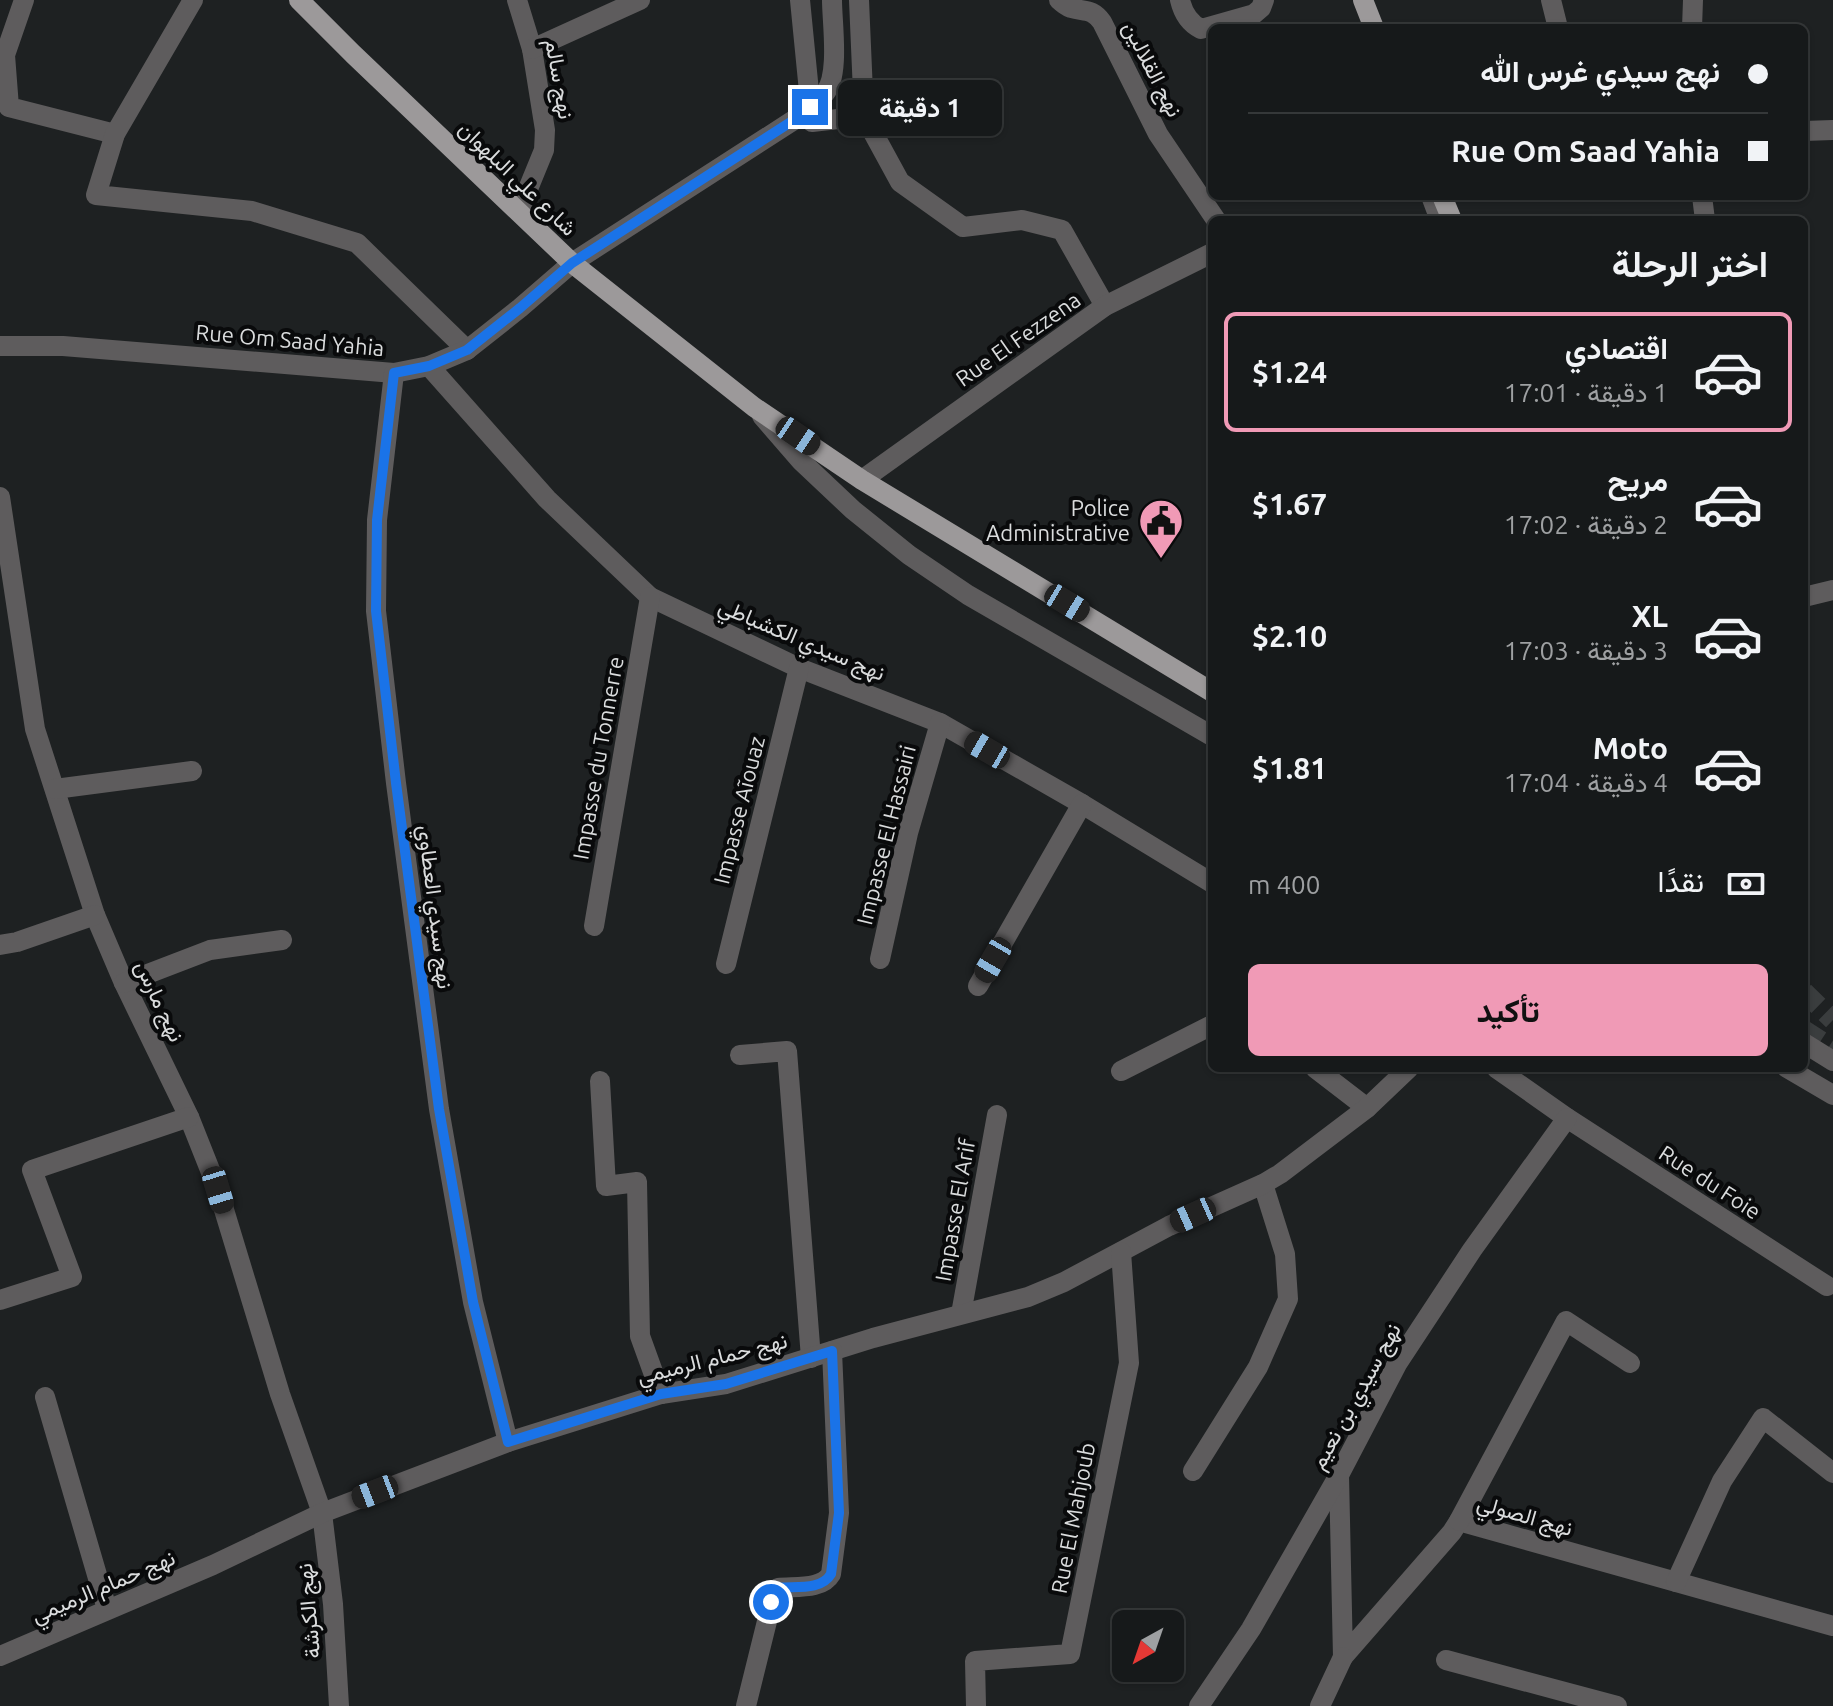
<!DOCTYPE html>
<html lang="ar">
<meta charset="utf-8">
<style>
:root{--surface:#16191a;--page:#232627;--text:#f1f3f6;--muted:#9ea0a2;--line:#353839;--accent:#f09ab6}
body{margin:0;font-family:Ubuntu,Vazirmatn,sans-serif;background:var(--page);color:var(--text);direction:rtl;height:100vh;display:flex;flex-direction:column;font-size:30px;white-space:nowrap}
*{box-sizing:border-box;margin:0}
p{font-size:26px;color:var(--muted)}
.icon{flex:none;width:44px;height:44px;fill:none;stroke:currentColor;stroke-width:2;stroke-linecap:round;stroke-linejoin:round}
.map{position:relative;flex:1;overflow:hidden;direction:ltr}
.details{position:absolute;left:1208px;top:216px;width:600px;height:856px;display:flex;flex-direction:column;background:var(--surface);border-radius:12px;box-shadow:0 2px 6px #0004,0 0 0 2px var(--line);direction:rtl}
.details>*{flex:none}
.hud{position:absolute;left:1208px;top:24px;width:600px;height:176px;border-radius:12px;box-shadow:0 2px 6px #0004,0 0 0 2px var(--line);direction:rtl;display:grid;align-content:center;height:176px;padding:0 40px;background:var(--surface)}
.needle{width:52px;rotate:220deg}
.controls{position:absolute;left:1112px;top:1610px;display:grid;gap:16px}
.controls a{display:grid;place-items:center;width:72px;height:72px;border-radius:12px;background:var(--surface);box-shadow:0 2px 6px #0004,0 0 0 2px var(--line);font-size:40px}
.end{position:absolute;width:36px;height:36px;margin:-18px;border:10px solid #1a73e8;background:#fff;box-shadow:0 0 0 4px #fff}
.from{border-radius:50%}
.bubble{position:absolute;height:56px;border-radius:12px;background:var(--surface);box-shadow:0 2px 6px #0004,0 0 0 2px var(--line);font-size:26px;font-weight:700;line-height:56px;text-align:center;direction:rtl}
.car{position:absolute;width:24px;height:48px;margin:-24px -12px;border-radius:10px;box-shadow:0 0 6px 2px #0007;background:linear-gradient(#222 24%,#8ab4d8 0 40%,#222 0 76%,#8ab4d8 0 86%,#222 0)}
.hud b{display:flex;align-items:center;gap:28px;height:76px;font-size:30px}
.hud b+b{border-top:2px solid var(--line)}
.hud i{width:20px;height:20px;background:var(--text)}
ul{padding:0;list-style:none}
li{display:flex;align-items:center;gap:24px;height:120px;margin:0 16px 12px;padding:0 24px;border:4px solid transparent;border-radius:12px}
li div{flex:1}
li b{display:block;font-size:30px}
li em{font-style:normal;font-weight:700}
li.on{border-color:var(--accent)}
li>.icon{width:72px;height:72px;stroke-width:1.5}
h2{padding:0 40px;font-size:36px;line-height:96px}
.pay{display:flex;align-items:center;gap:20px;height:88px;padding:0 40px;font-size:30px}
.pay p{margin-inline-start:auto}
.action{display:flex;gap:16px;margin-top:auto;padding:16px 40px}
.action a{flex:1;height:92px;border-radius:12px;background:var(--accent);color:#111;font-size:32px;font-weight:700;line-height:92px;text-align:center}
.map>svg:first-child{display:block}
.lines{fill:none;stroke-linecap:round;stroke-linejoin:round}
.major-tunnel{stroke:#3a3d3e;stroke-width:20;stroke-dasharray:20 10;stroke-linecap:butt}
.minor{stroke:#5e5c5d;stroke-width:20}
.major{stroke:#9c999a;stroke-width:20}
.route{stroke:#1a73e8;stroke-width:10}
.labels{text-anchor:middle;stroke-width:8;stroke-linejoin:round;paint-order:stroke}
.street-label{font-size:22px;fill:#dadcdd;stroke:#090a0b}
.poi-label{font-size:22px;fill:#dadcdd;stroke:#090a0b;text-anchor:end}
</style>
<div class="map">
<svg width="1833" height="1706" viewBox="0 0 1833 1706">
<rect width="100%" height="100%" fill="#1e2122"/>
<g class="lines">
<g class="major-tunnel">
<polyline points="1804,992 1833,1020"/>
<polyline points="1804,1030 1833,1049"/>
</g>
<g class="minor">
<polyline points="24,0 5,55 9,107 115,134"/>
<polyline points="193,0 115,134 96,195 252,211 357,243 467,350"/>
<polyline points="517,0 532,49 545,130 544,150 519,211"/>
<polyline points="800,0 812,122 864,116 859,0"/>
<path d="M1059,0C1061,2 1068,7 1071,8C1085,12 1092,8 1102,22L1158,134L1216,220"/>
<path d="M1180,0C1183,13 1189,23 1201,29L1254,14L1261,8L1264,0"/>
<polyline points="1551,0 1558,28"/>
<polyline points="1692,28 1693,0"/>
<polyline points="532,49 640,0"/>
<polyline points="864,116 900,182 963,227 1022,220 1062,230 1105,306"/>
<polyline points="1804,131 1833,130"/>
<polyline points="1431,196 1440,220"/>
<polyline points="1702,196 1705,220"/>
<path d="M0,346H63L394,373L429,366L467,350L520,308L572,263L797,118C807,110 818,102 825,93C840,75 832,23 832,0"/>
<polyline points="429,366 547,499 650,597 799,668 940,723 1082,804 1212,883"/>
<polyline points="394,373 377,520 376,611 396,783 439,1109 473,1302 508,1442"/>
<polyline points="762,416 801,461 853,510 909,555 968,595 1212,736"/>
<polyline points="862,480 1105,306 1212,253"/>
<polyline points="0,497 35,729 95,915 124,983 189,1117 218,1190 280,1394 322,1513 333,1604 339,1706"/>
<polyline points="1804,597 1833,590"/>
<polyline points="55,789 192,771"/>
<polyline points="594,926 650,597"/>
<polyline points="0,945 17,942 95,915"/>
<polyline points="880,959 908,833 940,723"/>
<polyline points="726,964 799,668"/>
<polyline points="124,983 210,950 282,940"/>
<polyline points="978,986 1082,804"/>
<polyline points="1804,1043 1833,1061"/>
<polyline points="740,1055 787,1051 811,1358"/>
<polyline points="1315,1068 1367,1108"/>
<polyline points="1496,1068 1567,1118 1827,1286"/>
<polyline points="1787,1068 1833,1095"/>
<polyline points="1121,1071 1212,1025"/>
<polyline points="600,1081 606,1186 637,1182 640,1336 661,1394"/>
<polyline points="0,1300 72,1277 32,1170 189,1117"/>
<polyline points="961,1314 997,1115"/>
<polyline points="45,1397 107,1609"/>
<polyline points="1193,1471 1258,1367 1288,1299 1285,1254 1263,1184"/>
<polyline points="1339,1475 1343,1657 1452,1532 1459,1521 1833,1626"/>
<polyline points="1459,1521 1566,1321 1630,1363"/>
<polyline points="1676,1582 1722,1481 1763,1418 1833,1473"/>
<polyline points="0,1656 213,1565 322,1513 508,1442 661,1394 726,1384 873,1338 1028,1297 1064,1282 1169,1226 1263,1184 1280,1174 1367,1108 1409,1068"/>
<polyline points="1446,1660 1617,1706"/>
<path d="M746,1706L774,1593L778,1588C795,1586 822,1590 831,1574L839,1513L832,1351"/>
<polyline points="976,1706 975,1661 1070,1654 1129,1363 1121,1252"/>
<polyline points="1199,1706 1251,1629 1339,1475 1397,1364 1472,1250 1567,1118"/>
<polyline points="1320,1706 1343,1657"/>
</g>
<g class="major">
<polyline points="299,0 353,54 572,263 754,407 862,480 1212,692"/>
<polyline points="1363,0 1374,28"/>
<polyline points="1442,196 1452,220"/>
</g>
</g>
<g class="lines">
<path class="route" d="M771,1602L774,1593L778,1588C795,1586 821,1591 831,1574L839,1513L832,1351L726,1384L661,1394L508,1442L473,1302L439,1109L396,783L376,611L377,520L394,373L429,366L467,350L520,308L572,263L797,118L810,107"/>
</g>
<defs>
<g id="civic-pin" transform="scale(2.3)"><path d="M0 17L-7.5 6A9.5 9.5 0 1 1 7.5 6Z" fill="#f09ab6" stroke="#090a0b"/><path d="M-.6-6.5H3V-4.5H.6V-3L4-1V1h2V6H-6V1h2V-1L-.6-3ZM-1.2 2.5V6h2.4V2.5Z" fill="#111"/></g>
</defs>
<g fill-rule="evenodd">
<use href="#civic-pin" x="1161" y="521"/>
</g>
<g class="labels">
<g class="street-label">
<text transform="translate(1153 69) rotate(63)" y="8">نهج القلالين</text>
<text transform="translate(560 79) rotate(80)" y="8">نهج سالم</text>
<text transform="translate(518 178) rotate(44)" y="8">شارع علي البلهوان</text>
<text transform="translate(1018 339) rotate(-35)" y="8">Rue El Fezzena</text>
<text transform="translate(290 340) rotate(5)" y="8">Rue Om Saad Yahia</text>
<text transform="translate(802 639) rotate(23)" y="8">نهج سيدي الكشباطي</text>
<text transform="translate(598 758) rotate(-80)" y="8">Impasse du Tonnerre</text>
<text transform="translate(739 810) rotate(-76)" y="8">Impasse Aĩouaz</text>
<text transform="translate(886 835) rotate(-76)" y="8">Impasse El Hassairi</text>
<text transform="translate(436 907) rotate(83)" y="8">نهج سيدي العطاوي</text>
<text transform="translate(160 1001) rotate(65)" y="8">نهج مارس</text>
<text transform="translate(1710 1182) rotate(33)" y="8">Rue du Foie</text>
<text transform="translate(955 1210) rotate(-80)" y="8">Impasse El Arif</text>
<text transform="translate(712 1358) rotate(-14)" y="8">نهج حمام الرميمي</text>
<text transform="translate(1355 1396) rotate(-61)" y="8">نهج سيدي بن نعيم</text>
<text transform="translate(1525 1515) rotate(16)" y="8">نهج الصولي</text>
<text transform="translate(1073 1518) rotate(-79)" y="8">Rue El Mahjoub</text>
<text transform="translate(103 1586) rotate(-23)" y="8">نهج حمام الرميمي</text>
<text transform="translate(308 1611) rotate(-95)" y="8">نهج الكرشة</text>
</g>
<g class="poi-label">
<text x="1130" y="516">Police<tspan x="1130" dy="25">Administrative</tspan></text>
</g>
</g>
</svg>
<div class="controls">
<a><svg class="needle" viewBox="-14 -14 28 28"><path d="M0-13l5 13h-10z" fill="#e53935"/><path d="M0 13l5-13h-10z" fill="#9ea0a2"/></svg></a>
</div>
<i class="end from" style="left:771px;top:1602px"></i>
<i class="end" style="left:810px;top:107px"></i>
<div class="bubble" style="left:838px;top:80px;width:164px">1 دقيقة</div>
<i class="car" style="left:798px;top:436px;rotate:124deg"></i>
<i class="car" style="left:1067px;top:603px;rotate:121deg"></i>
<i class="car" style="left:987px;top:750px;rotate:300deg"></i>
<i class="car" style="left:993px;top:960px;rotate:210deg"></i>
<i class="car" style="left:218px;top:1190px;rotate:163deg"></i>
<i class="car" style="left:1193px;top:1215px;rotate:246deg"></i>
<i class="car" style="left:375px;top:1492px;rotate:249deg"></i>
<div class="hud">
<b><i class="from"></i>نهج سيدي غرس الله</b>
<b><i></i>Rue Om Saad Yahia</b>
</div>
<section class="details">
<h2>اختر الرحلة</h2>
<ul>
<li class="on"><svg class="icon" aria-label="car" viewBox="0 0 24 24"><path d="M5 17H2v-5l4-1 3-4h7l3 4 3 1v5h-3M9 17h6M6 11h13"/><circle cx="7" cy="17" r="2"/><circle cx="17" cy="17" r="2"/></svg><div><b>اقتصادي</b><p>1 دقيقة · 17:01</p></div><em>$1.24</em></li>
<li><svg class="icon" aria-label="car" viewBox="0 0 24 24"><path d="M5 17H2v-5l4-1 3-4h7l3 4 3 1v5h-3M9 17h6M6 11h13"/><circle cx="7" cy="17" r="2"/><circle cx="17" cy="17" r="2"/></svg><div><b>مريح</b><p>2 دقيقة · 17:02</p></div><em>$1.67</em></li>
<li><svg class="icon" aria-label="car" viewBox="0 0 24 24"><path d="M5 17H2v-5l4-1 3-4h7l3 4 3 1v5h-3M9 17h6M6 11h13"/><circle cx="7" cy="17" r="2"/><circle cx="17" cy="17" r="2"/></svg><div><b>XL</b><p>3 دقيقة · 17:03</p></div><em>$2.10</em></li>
<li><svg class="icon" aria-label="car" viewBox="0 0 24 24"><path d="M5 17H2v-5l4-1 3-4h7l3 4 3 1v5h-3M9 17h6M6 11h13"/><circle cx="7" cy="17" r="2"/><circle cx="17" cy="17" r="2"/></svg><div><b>Moto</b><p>4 دقيقة · 17:04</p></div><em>$1.81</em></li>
</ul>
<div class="pay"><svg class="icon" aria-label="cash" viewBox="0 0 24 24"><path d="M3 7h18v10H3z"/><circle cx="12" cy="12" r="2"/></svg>نقدًا<p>400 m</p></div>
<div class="action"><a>تأكيد</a></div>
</section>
</div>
